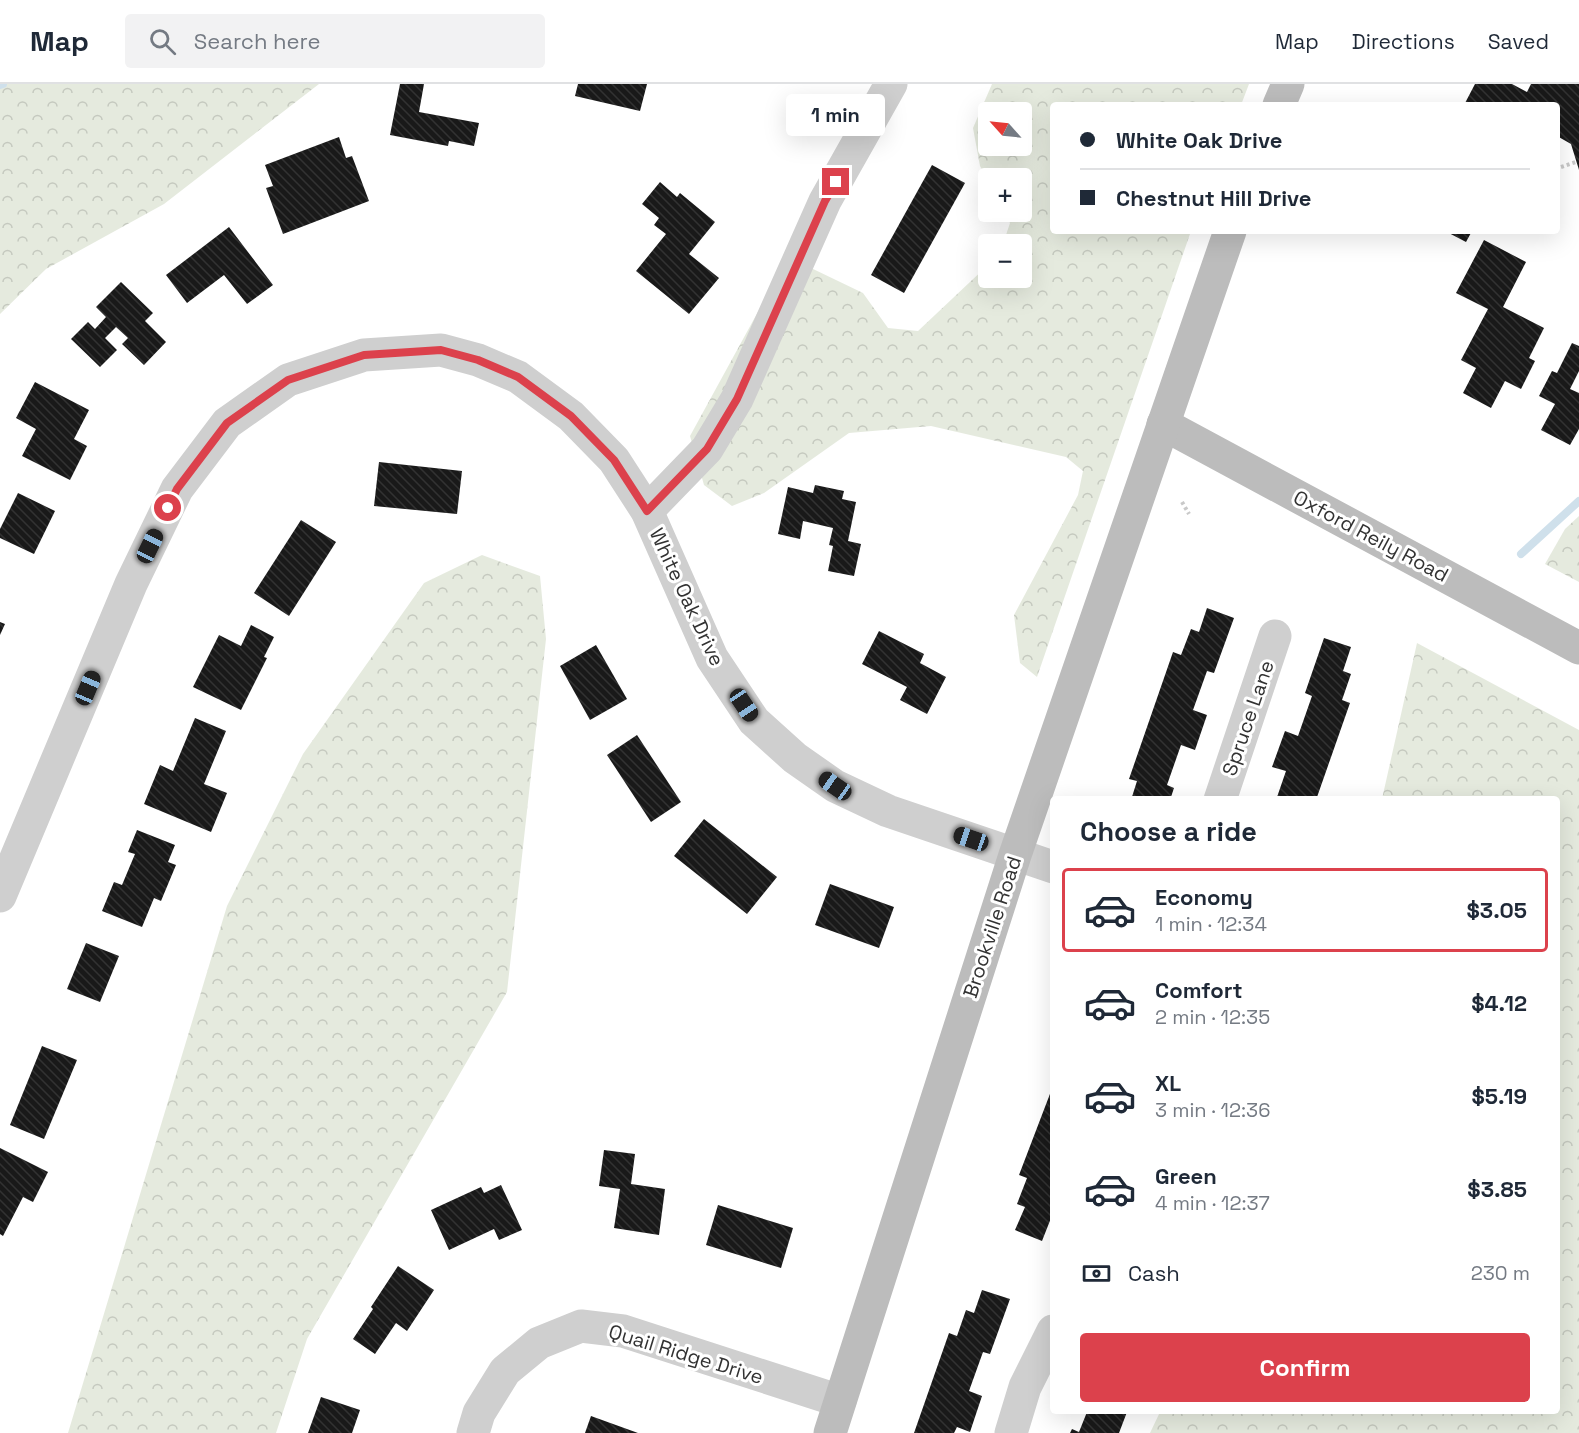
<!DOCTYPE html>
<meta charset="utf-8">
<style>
:root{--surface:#fff;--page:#f2f2f3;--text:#1f2937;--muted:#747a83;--line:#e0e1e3;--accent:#dc414c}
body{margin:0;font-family:"Space Grotesk",sans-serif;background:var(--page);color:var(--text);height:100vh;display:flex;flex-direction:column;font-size:22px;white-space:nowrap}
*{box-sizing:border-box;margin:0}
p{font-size:20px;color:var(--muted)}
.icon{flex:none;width:33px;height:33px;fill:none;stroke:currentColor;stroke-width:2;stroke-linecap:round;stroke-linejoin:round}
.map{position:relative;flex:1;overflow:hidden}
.side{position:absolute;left:1050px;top:712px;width:510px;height:618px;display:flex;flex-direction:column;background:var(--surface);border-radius:6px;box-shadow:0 6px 24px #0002}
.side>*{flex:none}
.top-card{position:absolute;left:1050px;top:18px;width:510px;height:132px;border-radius:6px;box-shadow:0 6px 24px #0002;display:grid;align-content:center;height:132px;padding:0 30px;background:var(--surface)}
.needle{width:39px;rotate:297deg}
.controls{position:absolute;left:978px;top:18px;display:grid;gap:12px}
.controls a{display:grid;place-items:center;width:54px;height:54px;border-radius:6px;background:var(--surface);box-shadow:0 6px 24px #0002;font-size:30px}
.end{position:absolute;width:27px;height:27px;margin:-14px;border:8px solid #dc414c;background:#fff;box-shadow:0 0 0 3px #fff}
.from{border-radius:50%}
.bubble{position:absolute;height:42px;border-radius:6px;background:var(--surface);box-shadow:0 6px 24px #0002;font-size:20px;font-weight:700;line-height:42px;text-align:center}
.car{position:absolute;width:18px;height:36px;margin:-18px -9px;border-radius:8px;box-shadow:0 0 4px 2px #0007;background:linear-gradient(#222 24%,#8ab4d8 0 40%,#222 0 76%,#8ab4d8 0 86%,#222 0)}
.top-card b{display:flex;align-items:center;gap:21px;height:57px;font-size:22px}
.top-card b+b{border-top:2px solid var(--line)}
.top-card i{width:15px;height:15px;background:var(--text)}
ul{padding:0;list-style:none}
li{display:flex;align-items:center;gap:18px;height:84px;margin:0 12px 9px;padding:0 18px;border:3px solid transparent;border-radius:6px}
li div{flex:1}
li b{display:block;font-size:22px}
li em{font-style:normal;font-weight:700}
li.selected{border-color:var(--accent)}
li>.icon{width:54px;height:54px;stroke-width:1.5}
h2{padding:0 30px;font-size:27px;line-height:72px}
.pay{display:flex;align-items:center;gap:15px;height:66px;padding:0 30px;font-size:22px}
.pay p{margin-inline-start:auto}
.button{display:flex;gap:12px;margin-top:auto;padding:12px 30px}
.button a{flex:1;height:69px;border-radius:6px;background:var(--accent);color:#fff;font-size:24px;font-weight:700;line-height:69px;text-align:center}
header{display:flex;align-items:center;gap:36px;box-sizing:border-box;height:84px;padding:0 30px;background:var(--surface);border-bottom:2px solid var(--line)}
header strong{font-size:28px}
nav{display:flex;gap:33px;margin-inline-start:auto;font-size:21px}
.search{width:420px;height:54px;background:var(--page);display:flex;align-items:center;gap:15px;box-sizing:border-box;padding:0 21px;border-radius:6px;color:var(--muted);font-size:22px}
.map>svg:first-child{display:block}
.forest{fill:url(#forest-crowns);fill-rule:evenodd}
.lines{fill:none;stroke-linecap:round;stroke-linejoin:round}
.stream{stroke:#cfe0eb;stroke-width:8}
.building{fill:url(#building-back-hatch)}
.path{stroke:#c9c9c9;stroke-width:4;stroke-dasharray:3 3;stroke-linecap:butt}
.street{stroke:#cfcfcf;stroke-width:33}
.secondary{stroke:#bcbcbc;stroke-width:33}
.route{stroke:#dc414c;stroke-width:8}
.labels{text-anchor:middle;stroke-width:6;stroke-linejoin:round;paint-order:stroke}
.street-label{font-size:20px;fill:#323232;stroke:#fff}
</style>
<header>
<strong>Map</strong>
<div class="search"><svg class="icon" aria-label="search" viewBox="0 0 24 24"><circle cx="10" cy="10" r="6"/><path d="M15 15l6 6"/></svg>Search here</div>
<nav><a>Map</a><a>Directions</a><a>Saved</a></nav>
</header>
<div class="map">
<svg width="1579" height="1349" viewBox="0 0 1579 1349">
<defs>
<pattern id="forest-crowns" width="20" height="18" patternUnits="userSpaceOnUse" patternTransform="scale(1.5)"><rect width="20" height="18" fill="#e5eade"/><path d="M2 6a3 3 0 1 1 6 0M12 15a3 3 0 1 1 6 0" fill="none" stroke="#c5c9bf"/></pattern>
<pattern id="building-back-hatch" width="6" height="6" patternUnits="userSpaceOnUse" patternTransform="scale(1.5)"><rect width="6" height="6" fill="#191919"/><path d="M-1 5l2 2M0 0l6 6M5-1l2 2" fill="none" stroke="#323232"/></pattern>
</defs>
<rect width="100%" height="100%" fill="#fff"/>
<g class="forest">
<polygon points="0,0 319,0 164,120 46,185 0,230"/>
<path d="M992,0H1249L1241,21H1053V147H1191L1037,593L1020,579L1014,531L1078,411L1083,387L1066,373L931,342L849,349L764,409L732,422L704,401L690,352L772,202L811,184L863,209L888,244L918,247L988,181V194H1022V160H1003L1010,139L1004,128H1022V94H988V97L980,82L973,44ZM988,28H1022V62H988Z"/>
<polygon points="1579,432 1579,498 1545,480 1565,445"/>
<polygon points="482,471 540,492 546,555 507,908 307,1255 276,1349 68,1349 227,822 303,670 424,499"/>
<polygon points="1417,559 1579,646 1579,1349 1150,1349 1160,1328 1557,1328 1557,716 1382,715"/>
</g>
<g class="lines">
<g class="stream">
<polyline points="0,1 3,0"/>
<polyline points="1521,470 1579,417"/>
</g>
</g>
<g class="building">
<polygon points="400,0 424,0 419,28 479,39 474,62 449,57 448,62 390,51"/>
<polygon points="578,0 647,0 640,27 575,12"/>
<polygon points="1475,0 1512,0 1527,8 1531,0 1579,0 1579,86 1571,60 1557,52 1557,21 1464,21"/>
<polygon points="339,53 346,74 352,72 369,117 283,150 266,104 273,102 265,81"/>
<polygon points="932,81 965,99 904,209 871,191"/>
<polygon points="660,98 677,113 680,109 715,138 689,170 719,194 689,230 636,187 666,150 654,141 659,134 642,120"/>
<polygon points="229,143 273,201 247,220 224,191 187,219 166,191"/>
<polygon points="1445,147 1472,147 1466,158"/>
<polygon points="1484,156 1526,178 1503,223 1544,244 1529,274 1535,277 1521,305 1505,297 1491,324 1463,309 1476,284 1461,276 1488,225 1456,209"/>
<polygon points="121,198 153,229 145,237 166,258 144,281 122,260 128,254 116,243 105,254 117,266 100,283 71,255 88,238 95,245 106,233 96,223"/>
<polygon points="1572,259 1579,262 1579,287 1570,305 1579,309 1579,345 1570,361 1541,346 1555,320 1539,312 1552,287 1557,289"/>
<polygon points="35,298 89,326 74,355 87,362 70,396 22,372 36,345 16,334"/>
<polygon points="379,378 462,387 457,430 374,422"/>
<polygon points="815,401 844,407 842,415 856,418 848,457 861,460 854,492 828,487 833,462 829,461 833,444 803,437 800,455 778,450 788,403 813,409"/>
<polygon points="18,409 55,427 34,470 0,454 0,445"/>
<polygon points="301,436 336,458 289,532 254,509"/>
<polygon points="1207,524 1234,534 1214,589 1207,587 1193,626 1207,631 1195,666 1181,661 1167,701 1174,704 1170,716 1131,716 1137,697 1129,695 1173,568 1181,571 1191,545 1199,548"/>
<polygon points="0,538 5,540 0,551"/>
<polygon points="251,541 274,553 264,573 267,574 241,626 193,603 219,551 241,562"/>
<polygon points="879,547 924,570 920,579 946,593 927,630 900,616 907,603 862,580"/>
<polygon points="1324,554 1351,563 1343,587 1351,590 1342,616 1350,619 1316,716 1276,716 1286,687 1272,683 1285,647 1298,652 1312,612 1305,609"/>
<polygon points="596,561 627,615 590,636 560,582"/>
<polygon points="195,634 226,647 204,700 227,709 211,748 144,720 160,681 173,687"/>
<polygon points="637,651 681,718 651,738 607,671"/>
<polygon points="704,735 777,793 747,830 674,772"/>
<polygon points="137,746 175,761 168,778 176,781 161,817 154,814 142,843 102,827 114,798 122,801 135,770 128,768"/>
<polygon points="830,800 894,823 879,864 815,841"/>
<polygon points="86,859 119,872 100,918 67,905"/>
<polygon points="42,962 77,976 44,1055 10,1041"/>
<polygon points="1053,1002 1053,1129 1042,1157 1015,1146 1025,1123 1017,1120 1027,1094 1019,1091"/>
<polygon points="0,1064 48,1088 33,1118 23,1113 3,1152 0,1150"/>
<polygon points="604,1066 635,1070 631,1100 665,1105 659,1151 614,1144 620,1105 599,1102"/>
<polygon points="501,1101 522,1146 499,1156 494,1145 449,1166 431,1126 481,1103 484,1109"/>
<polygon points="718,1121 793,1144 781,1184 706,1161"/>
<polygon points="398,1182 434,1206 407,1247 396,1239 375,1270 353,1255 373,1225 371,1223"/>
<polygon points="982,1206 1010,1215 990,1270 983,1268 969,1307 982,1312 970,1348 957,1343 954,1349 914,1349 949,1249 957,1252 966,1226 974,1229"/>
<polygon points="321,1313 360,1326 352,1349 308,1349"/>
<polygon points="1087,1328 1127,1328 1119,1349 1070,1349 1072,1345 1079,1348"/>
<polygon points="591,1332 638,1349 585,1349"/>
</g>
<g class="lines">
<g class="path">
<polyline points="1561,83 1576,78"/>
<polyline points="1182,418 1189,430"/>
</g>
<g class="street">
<polyline points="647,427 707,365 737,315 825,117 891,0"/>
<polyline points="1220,716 1275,552"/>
<polyline points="0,812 131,500 177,405 227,339 288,296 364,271 441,266 478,276 518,293 571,332 614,376 647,427 712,574 754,637 795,674 835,702 888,727 1053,783"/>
<polyline points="473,1349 479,1329 505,1287 539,1259 581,1242 623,1247 840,1317"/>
<polyline points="1011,1349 1025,1303 1053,1247"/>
</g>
<g class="secondary">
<polyline points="1279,21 1288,0"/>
<polyline points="1163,340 1579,564"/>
<polyline points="830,1349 1015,771 1230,147"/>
</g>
</g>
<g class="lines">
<polyline class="route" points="168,424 177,405 227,339 288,296 364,271 441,266 478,276 518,293 571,332 614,376 647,427 707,365 737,315 825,117 836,98"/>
</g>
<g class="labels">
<g class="street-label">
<text transform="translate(1371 452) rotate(28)" y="7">Oxford Reily Road</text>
<text transform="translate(687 513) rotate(65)" y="7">White Oak Drive</text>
<text transform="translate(1248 634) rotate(-71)" y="7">Spruce Lane</text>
<text transform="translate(992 843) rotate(-72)" y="7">Brookville Road</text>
<text transform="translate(686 1270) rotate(17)" y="7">Quail Ridge Drive</text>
</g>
</g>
</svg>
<div class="controls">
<a><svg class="needle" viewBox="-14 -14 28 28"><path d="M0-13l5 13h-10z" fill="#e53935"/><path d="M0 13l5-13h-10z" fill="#747a83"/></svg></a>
<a>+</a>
<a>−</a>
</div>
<i class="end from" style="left:168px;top:424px"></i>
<i class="end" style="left:836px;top:98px"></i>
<div class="bubble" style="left:786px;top:10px;width:99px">1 min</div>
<i class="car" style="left:150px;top:462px;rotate:26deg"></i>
<i class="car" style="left:88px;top:604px;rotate:23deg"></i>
<i class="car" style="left:744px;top:621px;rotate:146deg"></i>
<i class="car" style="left:835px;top:702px;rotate:305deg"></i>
<i class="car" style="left:971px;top:755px;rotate:289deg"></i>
<div class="top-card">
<b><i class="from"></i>White Oak Drive</b>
<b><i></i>Chestnut Hill Drive</b>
</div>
<section class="side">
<h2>Choose a ride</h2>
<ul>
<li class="selected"><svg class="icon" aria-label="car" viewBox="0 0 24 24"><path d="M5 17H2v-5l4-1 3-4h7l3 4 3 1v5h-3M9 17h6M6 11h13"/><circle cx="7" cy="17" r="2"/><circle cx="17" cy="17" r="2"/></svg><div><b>Economy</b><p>1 min · 12:34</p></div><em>$3.05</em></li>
<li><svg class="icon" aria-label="car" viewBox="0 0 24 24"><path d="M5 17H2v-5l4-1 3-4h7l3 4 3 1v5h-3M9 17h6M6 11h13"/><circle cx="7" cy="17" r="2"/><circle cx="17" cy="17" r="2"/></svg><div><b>Comfort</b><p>2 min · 12:35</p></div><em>$4.12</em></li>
<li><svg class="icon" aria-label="car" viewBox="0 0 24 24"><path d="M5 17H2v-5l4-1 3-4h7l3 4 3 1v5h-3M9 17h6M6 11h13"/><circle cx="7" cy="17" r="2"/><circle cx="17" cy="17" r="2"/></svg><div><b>XL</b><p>3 min · 12:36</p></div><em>$5.19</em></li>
<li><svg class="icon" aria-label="car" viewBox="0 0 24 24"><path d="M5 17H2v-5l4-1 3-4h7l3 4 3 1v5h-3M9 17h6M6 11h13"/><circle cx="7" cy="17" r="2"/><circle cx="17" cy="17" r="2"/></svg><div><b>Green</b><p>4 min · 12:37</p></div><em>$3.85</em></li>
</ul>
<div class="pay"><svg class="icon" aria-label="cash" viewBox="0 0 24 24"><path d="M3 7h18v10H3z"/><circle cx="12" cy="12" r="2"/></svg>Cash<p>230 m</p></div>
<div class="button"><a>Confirm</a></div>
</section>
</div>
